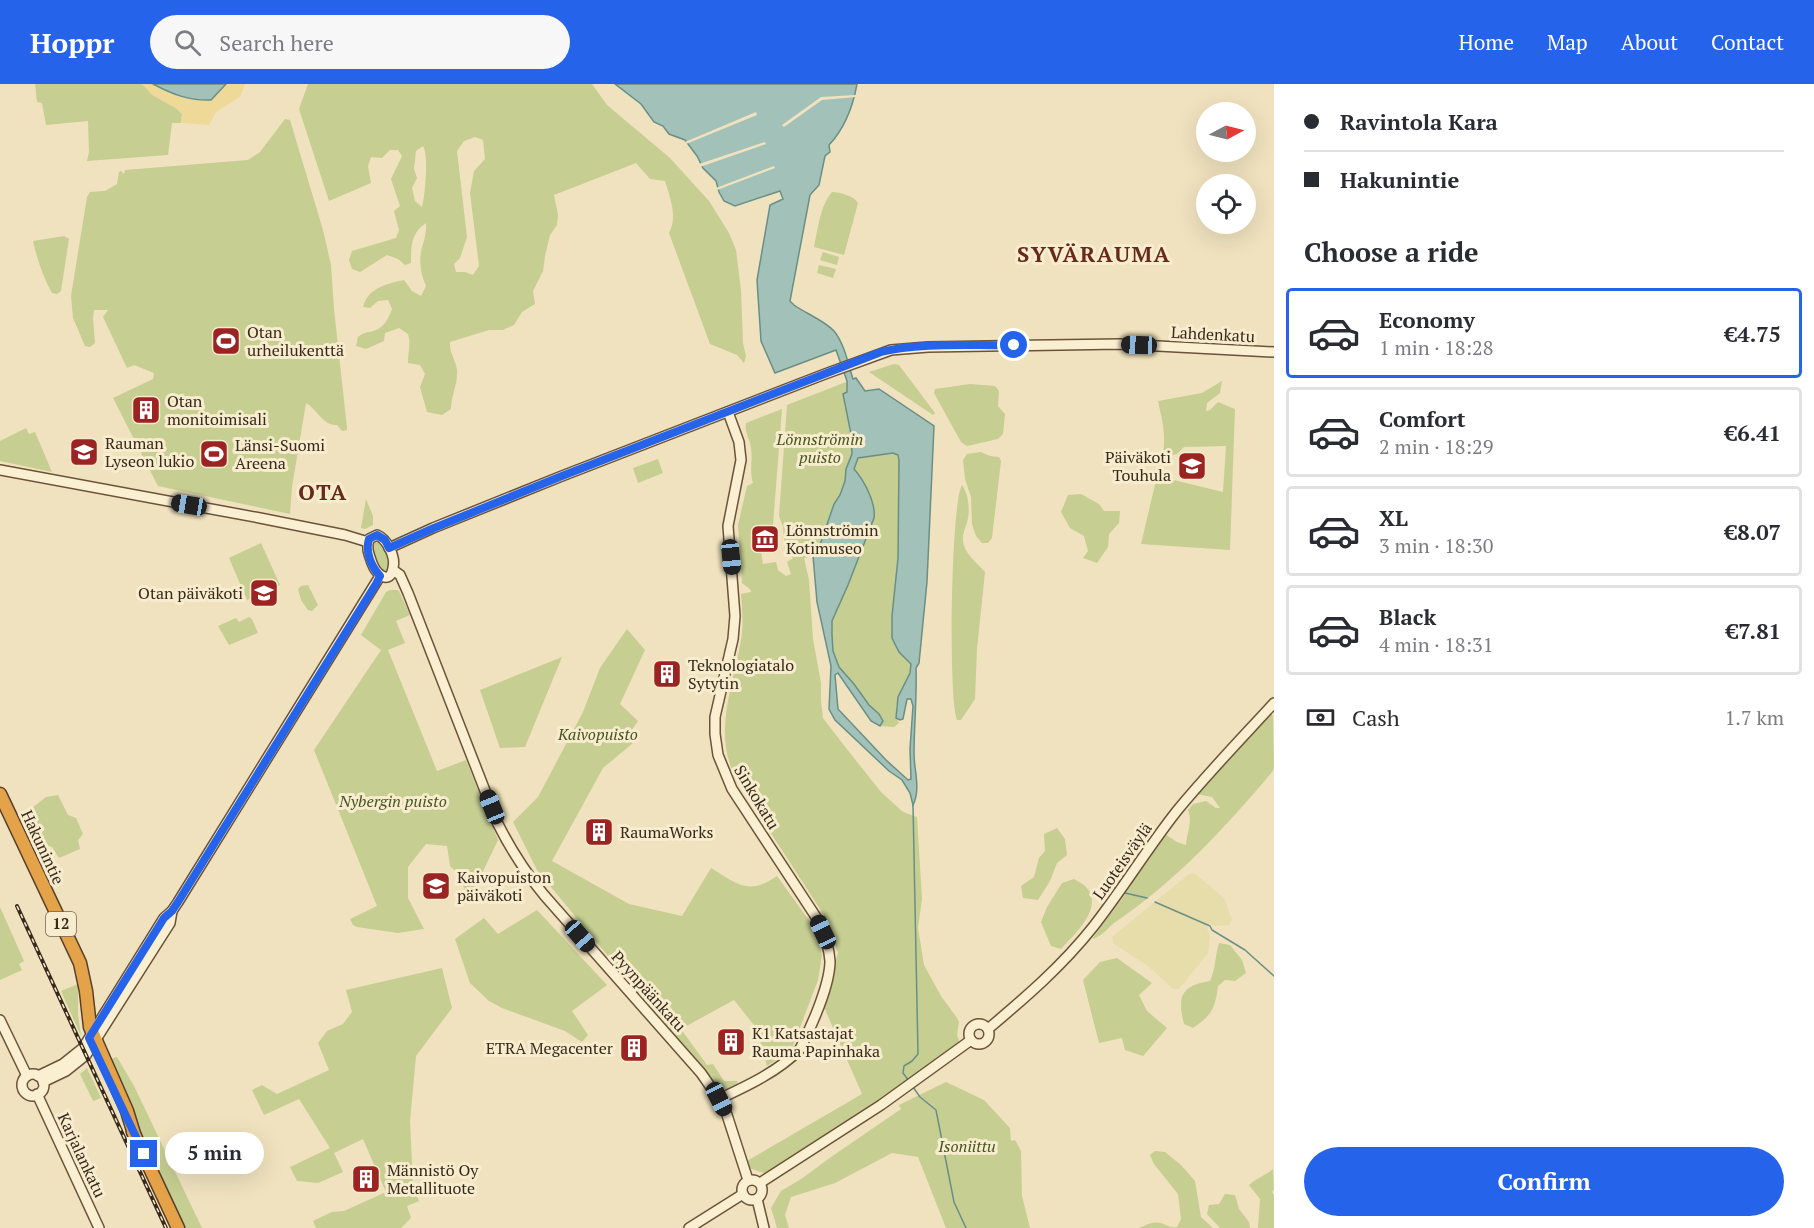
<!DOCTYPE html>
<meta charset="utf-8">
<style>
:root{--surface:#fff;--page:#f7f7f7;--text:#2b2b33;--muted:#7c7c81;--line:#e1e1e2;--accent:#2563eb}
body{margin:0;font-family:"PT Serif",serif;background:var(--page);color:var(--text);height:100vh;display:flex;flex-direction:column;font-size:22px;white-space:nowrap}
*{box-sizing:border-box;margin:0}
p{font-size:20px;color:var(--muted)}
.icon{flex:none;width:33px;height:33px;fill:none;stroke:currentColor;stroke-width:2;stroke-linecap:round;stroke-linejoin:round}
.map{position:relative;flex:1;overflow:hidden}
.drawer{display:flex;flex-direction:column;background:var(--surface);width:540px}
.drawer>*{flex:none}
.banner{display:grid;align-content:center;height:132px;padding:0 30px;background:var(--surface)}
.needle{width:39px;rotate:83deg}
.tools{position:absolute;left:1196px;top:18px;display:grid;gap:12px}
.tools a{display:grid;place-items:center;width:60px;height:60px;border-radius:50%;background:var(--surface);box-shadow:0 6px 24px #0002;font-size:30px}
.end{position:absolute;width:27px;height:27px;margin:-14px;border:8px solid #2563eb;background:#fff;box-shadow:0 0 0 3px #fff}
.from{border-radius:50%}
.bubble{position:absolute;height:42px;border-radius:21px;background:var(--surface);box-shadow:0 6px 24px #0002;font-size:20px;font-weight:700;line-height:42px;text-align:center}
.car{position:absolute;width:18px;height:36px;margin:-18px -9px;border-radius:8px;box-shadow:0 0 4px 2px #0007;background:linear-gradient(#222 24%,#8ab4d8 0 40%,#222 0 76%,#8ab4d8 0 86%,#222 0)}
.banner b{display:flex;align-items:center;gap:21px;height:57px;font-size:22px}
.banner b+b{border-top:2px solid var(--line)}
.banner i{width:15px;height:15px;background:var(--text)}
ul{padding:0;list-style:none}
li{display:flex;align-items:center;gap:18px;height:90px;margin:0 12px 9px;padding:0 18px;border:3px solid var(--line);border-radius:6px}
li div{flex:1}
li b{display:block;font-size:22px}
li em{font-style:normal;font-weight:700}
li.selected{border-color:var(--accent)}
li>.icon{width:54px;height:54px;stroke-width:1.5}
h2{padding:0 30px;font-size:27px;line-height:72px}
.pay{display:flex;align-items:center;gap:15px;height:66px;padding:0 30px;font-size:22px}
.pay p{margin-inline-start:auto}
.cta{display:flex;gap:12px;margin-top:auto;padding:12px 30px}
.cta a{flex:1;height:69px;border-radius:36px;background:var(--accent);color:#fff;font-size:24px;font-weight:700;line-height:69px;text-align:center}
header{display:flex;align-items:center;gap:36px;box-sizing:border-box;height:84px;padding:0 30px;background:var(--accent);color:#fff}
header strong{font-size:28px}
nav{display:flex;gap:33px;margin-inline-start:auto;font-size:21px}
.search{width:420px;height:54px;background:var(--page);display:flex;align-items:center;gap:15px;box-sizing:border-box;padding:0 21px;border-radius:33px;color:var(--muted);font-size:22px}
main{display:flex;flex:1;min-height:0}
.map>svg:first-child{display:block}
.farmland{fill:#e6ddab}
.green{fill:#c6ce92;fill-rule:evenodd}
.sand{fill:#eed999}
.water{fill:#a2c1b8;stroke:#698f86;stroke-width:1.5;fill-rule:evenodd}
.pier{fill:#f0e2be}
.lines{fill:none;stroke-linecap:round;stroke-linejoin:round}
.stream{stroke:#698f86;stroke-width:1.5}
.secondary-casing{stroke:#6b5339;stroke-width:12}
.highway-casing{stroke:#56402b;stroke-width:15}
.secondary{stroke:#fbefd2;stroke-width:9}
.highway{stroke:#e5a349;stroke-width:12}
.rail-casing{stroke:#38291b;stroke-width:4}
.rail{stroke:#f7ecce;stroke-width:1.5;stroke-dasharray:4.5;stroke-linecap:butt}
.route{stroke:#2563eb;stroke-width:8}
.labels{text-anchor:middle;stroke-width:6;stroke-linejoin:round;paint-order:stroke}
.shield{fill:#f7ecce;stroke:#716451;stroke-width:1.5}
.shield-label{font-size:15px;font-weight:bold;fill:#38291b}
.poi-label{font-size:16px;fill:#38291b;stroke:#f7ecce;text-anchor:start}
.street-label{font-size:16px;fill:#38291b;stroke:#f7ecce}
.park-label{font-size:16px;font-style:italic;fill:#475521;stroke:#f7ecce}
.district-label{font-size:22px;font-weight:bold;letter-spacing:1.5px;fill:#672a18;stroke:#f7ecce}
</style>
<header>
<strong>Hoppr</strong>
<div class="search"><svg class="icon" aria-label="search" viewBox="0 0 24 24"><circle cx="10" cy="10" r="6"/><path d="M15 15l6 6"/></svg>Search here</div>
<nav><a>Home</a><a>Map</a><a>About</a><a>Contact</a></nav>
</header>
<main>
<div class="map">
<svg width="1274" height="1144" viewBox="0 0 1274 1144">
<rect width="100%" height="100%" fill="#f0e2be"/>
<polygon class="farmland" points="1194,789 1224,814 1232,836 1229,841 1215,842 1209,839 1208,841 1207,844 1210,851 1208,869 1179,905 1173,905 1148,882 1114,860 1112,853 1189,790"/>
<g class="green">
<polygon points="35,0 153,0 182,30 181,39 172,39 168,71 87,77 89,68 88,37 46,41 42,19 37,18"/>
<path d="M308,0H592L607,21L670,74L690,96L709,117L729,149L736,166L741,206L743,259L746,272L744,279L737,271L710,260L669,149C678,132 670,114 665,97L650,95L636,79L554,111L558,131L557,141L550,151L545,172L543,187L533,207L535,220L522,228L514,241L503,246H489L450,258C449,269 456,276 457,286C458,300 451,312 451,325L442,331L427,328L420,303L425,290L420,281L408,279C408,268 411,260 408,250L399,244L385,249L384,257L366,265L356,262L358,253C364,248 366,249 373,247C383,245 389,234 392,225L388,216L378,217L370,224L363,223C368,204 386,200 404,196L412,207L421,212L426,202C421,191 419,180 421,168C423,158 427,150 426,139C411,149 411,162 411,179L405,181L398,175L387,171L360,188L352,185L349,176L352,167L396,154L399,146L394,127L400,122L391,95L402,72L398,66H390L382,74L371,73L368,82L371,99L329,117L299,25ZM475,53L483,56L485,75L474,87L470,109L479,182L473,191L465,188H456L454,180L460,174L467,153L457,67L464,57ZM423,62C429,71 425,111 422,123L415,117L412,104L417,94L414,85L416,67Z"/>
<path d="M285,35L290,36L323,146L331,181L334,225L347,344V346L342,347L337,341C323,342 317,325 306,319L292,403L290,430L158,402L113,314L153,295L154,289L134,281L127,284L103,233L108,226H94L93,234L95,259L90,263L85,262L73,234L71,212L87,113L90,108L105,107L117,100L119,88L121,87L124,90L125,86L248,76L260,68Z"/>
<path d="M832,108C840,108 854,112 858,119L844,171L814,163C818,145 820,122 832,108Z"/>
<path d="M64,152L69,155L61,207L57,210L52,209C43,193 37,175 33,157Z"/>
<polygon points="823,168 839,173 837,181 820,176"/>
<polygon points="819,181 836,185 833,194 817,189"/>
<polygon points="894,280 899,281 935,329 933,331 869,288"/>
<path d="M1222,297L1220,309L1207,319L1206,327L1210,326L1218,318L1235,325L1230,466L1141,460L1157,392L1223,408L1226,362L1184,363L1177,370L1162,373C1167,353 1162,336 1158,317L1202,309Z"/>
<path d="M846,298L847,308L843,310L851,350L852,370L846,385L845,397L840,411L834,420L820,461L813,472L804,474L809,496L813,555L821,599V617L823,634L846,664L881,708L903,728L917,733L922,815L918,844L924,881L941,912L957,934L959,938L957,951L960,959L876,1020L767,1090L749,1084L747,1077L862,1010L823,921L838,869L829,839L738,698C711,651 733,604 741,556C744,541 742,525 741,510L751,508L750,505L742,499L738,441L747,402L753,399C749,386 753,377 751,364C750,355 744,348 746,339L782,325L773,441L753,447L757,468H761L763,480L776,478L778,486L786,492L791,490L787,478L793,474L785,468L783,443L779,432L787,321Z"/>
<polygon points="970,300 995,302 999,307 998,322 1005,330 1003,350 998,355 967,362 961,358 934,309 935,305"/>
<polygon points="26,344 29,350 35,348 52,388 0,377 0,357"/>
<polygon points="981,368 990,372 999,373 1001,377 992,454 988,459 982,459 976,452 972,440 971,413 965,395 963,376 967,370"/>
<path d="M893,369L898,371L899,377L898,474L892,532L899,568L911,580C910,600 888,619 899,639L894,643L880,642L883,637L879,630L869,621L854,600L839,583L833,567L832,551V537L848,501L874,434C876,419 864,396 853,385L857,374Z"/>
<polygon points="658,375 663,389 638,399 633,384"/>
<path d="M962,401C968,409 970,424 968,434C967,441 962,449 963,457C964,469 977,479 985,488L977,565L975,615L961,636H957C948,613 951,419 962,401Z"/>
<polygon points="1081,410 1099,420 1104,427 1120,427 1119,439 1109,450 1108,463 1097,479 1083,474 1088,467 1084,452 1070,444 1061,428 1068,411"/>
<polygon points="366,415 373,432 373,441 365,445 361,444"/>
<polygon points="376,457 383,461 390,481 389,486 384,488 378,485 371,464 373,458"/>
<polygon points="261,459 280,501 247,516 229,474"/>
<polygon points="308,501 318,521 312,527 308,526 301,516 298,505 301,502"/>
<polygon points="390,506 397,506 399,507 410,531 396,537 405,559 388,566 437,687 466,676 498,756 473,808 467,814 460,791 450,782 447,762 426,760 408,783 408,814 424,845 398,849 357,843 353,841 350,835 377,822 314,666 381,566 361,551 386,508"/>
<polygon points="249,533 252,535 258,549 229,561 218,542 236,534 239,538"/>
<path d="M627,545L645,566L620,620L638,637L629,650L638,655L603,684L552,777L629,820L682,832L711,784C737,800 749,812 777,792L813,842L822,871L818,896L793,962L782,972L767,982L757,945L734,916L681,945L707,981L713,980L724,997H737L738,999L727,1006L719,1003L717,1004L537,786L513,738L538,713L583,628L600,584Z"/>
<polygon points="562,573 525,663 500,664 480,606"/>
<path d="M1271,628L1273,633L1274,684L1272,688C1225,744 1175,798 1114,839C1107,845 1101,853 1092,855L1121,816L1165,750L1177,758L1186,761C1187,747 1193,739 1188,726L1193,720L1206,717L1216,724H1220L1212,713L1197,710Z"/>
<polygon points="58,711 68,731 76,734 83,750 78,756 80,765 59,774 52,763 43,760 27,728 46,713"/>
<polygon points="1057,744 1065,755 1067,771 1057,779 1050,797 1038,816 1023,814 1021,802 1034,793 1039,774 1045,767 1044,750"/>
<path d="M1074,795C1078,797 1083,800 1086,803C1105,823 1074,851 1061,865L1051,862L1041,838L1047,823L1062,799Z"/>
<polygon points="0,823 24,877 19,880 22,886 0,896"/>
<polygon points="537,826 607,901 572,927 588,951 582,958 565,947 502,924 489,917 470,899 455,855 484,834 498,850"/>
<path d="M1219,859L1230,861L1242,876L1246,889L1235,897L1225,896L1218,902C1215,925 1212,931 1193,944L1184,940C1177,912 1181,902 1210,897C1216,884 1215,872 1219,859Z"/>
<polygon points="1117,874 1152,899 1139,911 1147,927 1167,944 1143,972 1125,966 1122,954 1099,959 1083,896 1100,878"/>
<polygon points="442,884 452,924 416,972 410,1037 413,1101 419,1117 407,1122 411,1134 401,1144 316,1144 313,1137 332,1128 344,1127 386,1108 363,1055 334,1069 343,1088 318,1099 297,1097 290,1083 330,1064 299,1015 264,1031 252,1006 262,1001 277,1010 329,986 318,959 327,947 343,940 352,928 346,906"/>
<polygon points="78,900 78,930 81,952 61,907"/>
<polygon points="117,973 134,1002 202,1144 182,1144 110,975"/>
<polygon points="87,984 101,1014 93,1017 80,990"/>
<polygon points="946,998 984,1016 1010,1044 1011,1057 1015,1056 1021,1067 1022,1112 1030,1144 946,1144 918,1073 892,1069 835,1099 791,1113 785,1131 789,1144 777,1144 771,1124 781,1107 801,1095 834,1071 901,1025 899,1021"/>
<path d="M1155,1067L1165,1068L1181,1081L1195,1097L1201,1133L1213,1144H1139C1146,1141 1153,1137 1161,1139C1168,1141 1168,1144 1177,1143L1181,1135L1178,1110L1154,1080L1150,1071Z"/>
<path d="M1273,1085L1274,1105L1272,1108L1274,1111V1144H1258L1260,1115L1249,1101C1257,1094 1265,1092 1273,1085Z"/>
<polygon points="1225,1110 1235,1111 1239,1125 1249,1138 1250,1144 1220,1144 1207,1130 1209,1121 1219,1120"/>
</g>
<path class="sand" d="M142,0C155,0 162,5 173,10C185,16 199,17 211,16L226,0H245L240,13L216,28L209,41L181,39L182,30L177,25L152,11Z"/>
<g class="water">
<path d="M153,0H226L211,16C189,17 172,10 153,0Z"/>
<path d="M615,0H857C853,22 845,44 829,61L830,68L825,72L819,101L810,111L790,217L794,221C805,229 825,237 834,247C844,259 848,279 853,295L856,294L865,307L879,305L934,342L927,498L919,579L916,584C917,613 914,641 914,670C914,686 921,705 913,721L910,709L902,696L889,687L835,636L829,625L831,582L817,518L813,472L820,461L834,420L840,411L845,397L846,385L852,370L851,350L843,310L847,308V297L836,266L775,289L761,257L757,196L770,121L783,115L780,107L735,122L724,117L719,108L716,97L703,84L697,72L685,56L669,50L663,42L654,38L641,20ZM893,369L898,371L899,377L898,474L892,532V554L899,568L911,580L910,589L898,613L896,634L900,636L903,635L907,615H911L913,622L910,665L911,695L908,696L886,676L838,625L835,591L838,589L871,637L880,642L883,637L879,630L869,621L854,600L839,583L833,567L832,551V537L848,501L874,434C876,419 864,396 854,385L858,374Z"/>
</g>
<g class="pier">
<polygon points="856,11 856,13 822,16 784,43 782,41 821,13"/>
<polygon points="756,28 757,31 686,60 685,58"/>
<polygon points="765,58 766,60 700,83 699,80"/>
<polygon points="774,82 775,84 717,106 716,104"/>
</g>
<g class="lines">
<g class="stream">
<polyline points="1125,809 1147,814"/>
<polyline points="1155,818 1210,842 1212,846 1245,866 1274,892"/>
<polyline points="909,997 903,989 904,982 912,977 918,970 913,721"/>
<polyline points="913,1003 920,1013 936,1026 954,1118 966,1144"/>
</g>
<g class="secondary-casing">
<g id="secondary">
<polyline points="0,386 260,434 345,451 368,458"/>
<path d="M377,451C387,455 396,473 393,484C390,502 376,490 372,479C369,470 366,464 369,455Z"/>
<polyline points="389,464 433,444 562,392 825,290 891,266 928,263 1120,260 1274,268"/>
<path d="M393,486L400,491L408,509L498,740C511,766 526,789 544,811L701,989L719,1015L727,1031L748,1096"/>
<polyline points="0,936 27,992"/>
<circle cx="979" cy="950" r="10"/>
<path d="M988,945C1026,913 1062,882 1093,843C1122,806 1147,765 1176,728C1207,690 1241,655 1274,619"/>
<circle cx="33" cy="1001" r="11"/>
<polyline points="38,992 63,980 83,964 164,834 172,827 178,818 380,492"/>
<polyline points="43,998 66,987 86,971 170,839 172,827"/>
<polyline points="37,1010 99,1144"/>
<path d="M719,1015C747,1002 779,987 800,965C811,943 830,901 830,877C829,863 824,849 818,836L732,705L718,671L715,650V633L733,555L735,532L728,442L741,376L739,358L728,328"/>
<circle cx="752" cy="1106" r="10"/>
<polyline points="760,1099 881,1021 971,956"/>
<polyline points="757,1115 764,1144"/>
<polyline points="689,1144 743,1110"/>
</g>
</g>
<g class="highway-casing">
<g id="highway">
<polyline points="0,710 80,879 86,907 90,943 127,1027 135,1053"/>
<polyline points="133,1048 178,1144"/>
</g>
</g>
<use href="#secondary" class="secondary"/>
<use href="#highway" class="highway"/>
<g class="rail-casing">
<polyline id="rail" points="17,822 166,1144"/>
</g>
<use href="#rail" class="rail"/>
</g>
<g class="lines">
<path class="route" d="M144,1070L89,954L164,834L172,827L178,818L376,500L380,492C371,482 365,468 369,455L377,451L385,456L389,464L434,444L562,392L881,268C919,258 974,262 1014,261"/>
</g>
<defs>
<g id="stadium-square" transform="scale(1.5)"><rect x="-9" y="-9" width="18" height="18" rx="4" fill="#9b2423" stroke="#f7ecce"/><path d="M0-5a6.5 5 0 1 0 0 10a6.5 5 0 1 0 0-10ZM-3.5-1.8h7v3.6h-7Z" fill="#fff"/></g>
<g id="building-square" transform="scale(1.5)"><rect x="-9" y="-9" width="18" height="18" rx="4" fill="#9b2423" stroke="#f7ecce"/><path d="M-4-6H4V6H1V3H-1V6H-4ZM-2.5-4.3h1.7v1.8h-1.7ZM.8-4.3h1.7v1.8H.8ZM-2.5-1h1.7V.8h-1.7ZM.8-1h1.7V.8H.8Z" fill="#fff"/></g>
<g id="school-square" transform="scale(1.5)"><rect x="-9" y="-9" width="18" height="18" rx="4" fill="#9b2423" stroke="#f7ecce"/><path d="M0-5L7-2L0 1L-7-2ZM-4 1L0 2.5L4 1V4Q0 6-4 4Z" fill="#fff"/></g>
<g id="museum-square" transform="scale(1.5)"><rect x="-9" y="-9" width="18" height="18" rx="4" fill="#9b2423" stroke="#f7ecce"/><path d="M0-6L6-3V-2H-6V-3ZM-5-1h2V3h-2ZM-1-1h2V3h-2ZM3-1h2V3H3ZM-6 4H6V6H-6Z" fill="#fff"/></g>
</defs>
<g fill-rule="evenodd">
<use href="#stadium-square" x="226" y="257"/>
<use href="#building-square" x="146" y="326"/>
<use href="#school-square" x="84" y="368"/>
<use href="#stadium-square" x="214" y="370"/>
<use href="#school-square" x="1192" y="382"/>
<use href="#museum-square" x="765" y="455"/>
<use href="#school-square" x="264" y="509"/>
<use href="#building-square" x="667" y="590"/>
<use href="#building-square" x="599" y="748"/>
<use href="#school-square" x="436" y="802"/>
<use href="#building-square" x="731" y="958"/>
<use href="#building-square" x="634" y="964"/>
<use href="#building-square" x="366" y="1095"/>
</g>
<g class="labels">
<rect class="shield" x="46" y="828" width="30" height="24" rx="4.5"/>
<g class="shield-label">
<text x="61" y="845">12</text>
</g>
<g class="poi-label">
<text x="247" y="254">Otan<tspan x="247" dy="18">urheilukenttä</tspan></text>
<text x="167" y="323">Otan<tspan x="167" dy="18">monitoimisali</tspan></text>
<text x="105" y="365">Rauman<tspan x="105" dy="18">Lyseon lukio</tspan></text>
<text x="235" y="367">Länsi-Suomi<tspan x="235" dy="18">Areena</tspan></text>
<text x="1171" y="379" text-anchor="end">Päiväkoti<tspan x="1171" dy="18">Touhula</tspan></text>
<text x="786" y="452">Lönnströmin<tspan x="786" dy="18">Kotimuseo</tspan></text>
<text x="243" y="515" text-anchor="end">Otan päiväkoti</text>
<text x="688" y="587">Teknologiatalo<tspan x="688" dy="18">Sytytin</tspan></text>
<text x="620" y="754">RaumaWorks</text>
<text x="457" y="799">Kaivopuiston<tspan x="457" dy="18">päiväkoti</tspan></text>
<text x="752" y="955">K1 Katsastajat<tspan x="752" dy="18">Rauma Papinhaka</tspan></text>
<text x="613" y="970" text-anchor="end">ETRA Megacenter</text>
<text x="387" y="1092">Männistö Oy<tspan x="387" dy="18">Metallituote</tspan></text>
</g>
<g class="street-label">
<text transform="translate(1213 250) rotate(3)" y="6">Lahdenkatu</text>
<text transform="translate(757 713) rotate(59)" y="6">Sinkokatu</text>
<text transform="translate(43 763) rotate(65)" y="6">Hakunintie</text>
<text transform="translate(1122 777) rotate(-55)" y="6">Luoteisväylä</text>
<text transform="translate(649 907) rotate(48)" y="6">Pyynpäänkatu</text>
<text transform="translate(82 1071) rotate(65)" y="6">Karjalankatu</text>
</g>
<g class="park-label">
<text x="820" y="361">Lönnströmin<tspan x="820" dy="18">puisto</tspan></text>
<text x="598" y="656">Kaivopuisto</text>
<text x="393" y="723">Nybergin puisto</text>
<text x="967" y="1068">Isoniittu</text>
</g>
<g class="district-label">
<text x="1094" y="178">SYVÄRAUMA</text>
<text x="323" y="416">OTA</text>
</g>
</g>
</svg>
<div class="tools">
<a><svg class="needle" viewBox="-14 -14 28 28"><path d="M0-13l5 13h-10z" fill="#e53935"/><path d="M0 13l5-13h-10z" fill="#7c7c81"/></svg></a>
<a><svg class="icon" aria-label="locate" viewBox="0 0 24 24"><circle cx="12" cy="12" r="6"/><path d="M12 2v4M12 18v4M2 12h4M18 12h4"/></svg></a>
</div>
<i class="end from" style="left:1014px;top:261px"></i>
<i class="end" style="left:144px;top:1070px"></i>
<div class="bubble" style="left:165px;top:1048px;width:99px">5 min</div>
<i class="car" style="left:1139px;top:261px;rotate:272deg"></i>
<i class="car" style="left:189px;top:421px;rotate:280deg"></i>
<i class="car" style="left:731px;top:473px;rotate:174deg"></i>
<i class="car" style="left:492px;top:723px;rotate:338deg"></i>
<i class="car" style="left:823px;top:848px;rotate:335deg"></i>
<i class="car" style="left:580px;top:852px;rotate:139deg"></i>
<i class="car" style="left:719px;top:1015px;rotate:153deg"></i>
</div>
<section class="drawer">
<div class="banner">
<b><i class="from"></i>Ravintola Kara</b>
<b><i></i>Hakunintie</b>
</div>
<h2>Choose a ride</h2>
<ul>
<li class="selected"><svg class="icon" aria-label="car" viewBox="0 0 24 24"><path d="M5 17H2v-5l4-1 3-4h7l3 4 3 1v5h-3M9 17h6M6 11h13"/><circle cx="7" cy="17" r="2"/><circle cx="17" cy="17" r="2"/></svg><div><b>Economy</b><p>1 min · 18:28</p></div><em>€4.75</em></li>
<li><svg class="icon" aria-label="car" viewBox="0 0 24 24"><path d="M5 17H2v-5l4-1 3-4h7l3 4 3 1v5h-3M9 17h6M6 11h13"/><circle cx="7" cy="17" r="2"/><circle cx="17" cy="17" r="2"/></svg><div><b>Comfort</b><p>2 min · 18:29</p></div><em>€6.41</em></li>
<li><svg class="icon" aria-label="car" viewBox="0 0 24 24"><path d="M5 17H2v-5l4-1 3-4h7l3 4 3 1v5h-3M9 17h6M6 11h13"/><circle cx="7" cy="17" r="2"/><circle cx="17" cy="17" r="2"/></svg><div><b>XL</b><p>3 min · 18:30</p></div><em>€8.07</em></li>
<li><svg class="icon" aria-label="car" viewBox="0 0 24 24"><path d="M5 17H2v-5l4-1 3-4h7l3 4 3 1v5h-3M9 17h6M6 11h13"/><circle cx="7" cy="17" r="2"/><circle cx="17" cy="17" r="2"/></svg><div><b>Black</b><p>4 min · 18:31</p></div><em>€7.81</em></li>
</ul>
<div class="pay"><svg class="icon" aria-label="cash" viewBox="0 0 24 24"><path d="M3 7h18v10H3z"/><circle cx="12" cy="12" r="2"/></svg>Cash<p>1.7 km</p></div>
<div class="cta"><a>Confirm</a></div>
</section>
</main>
